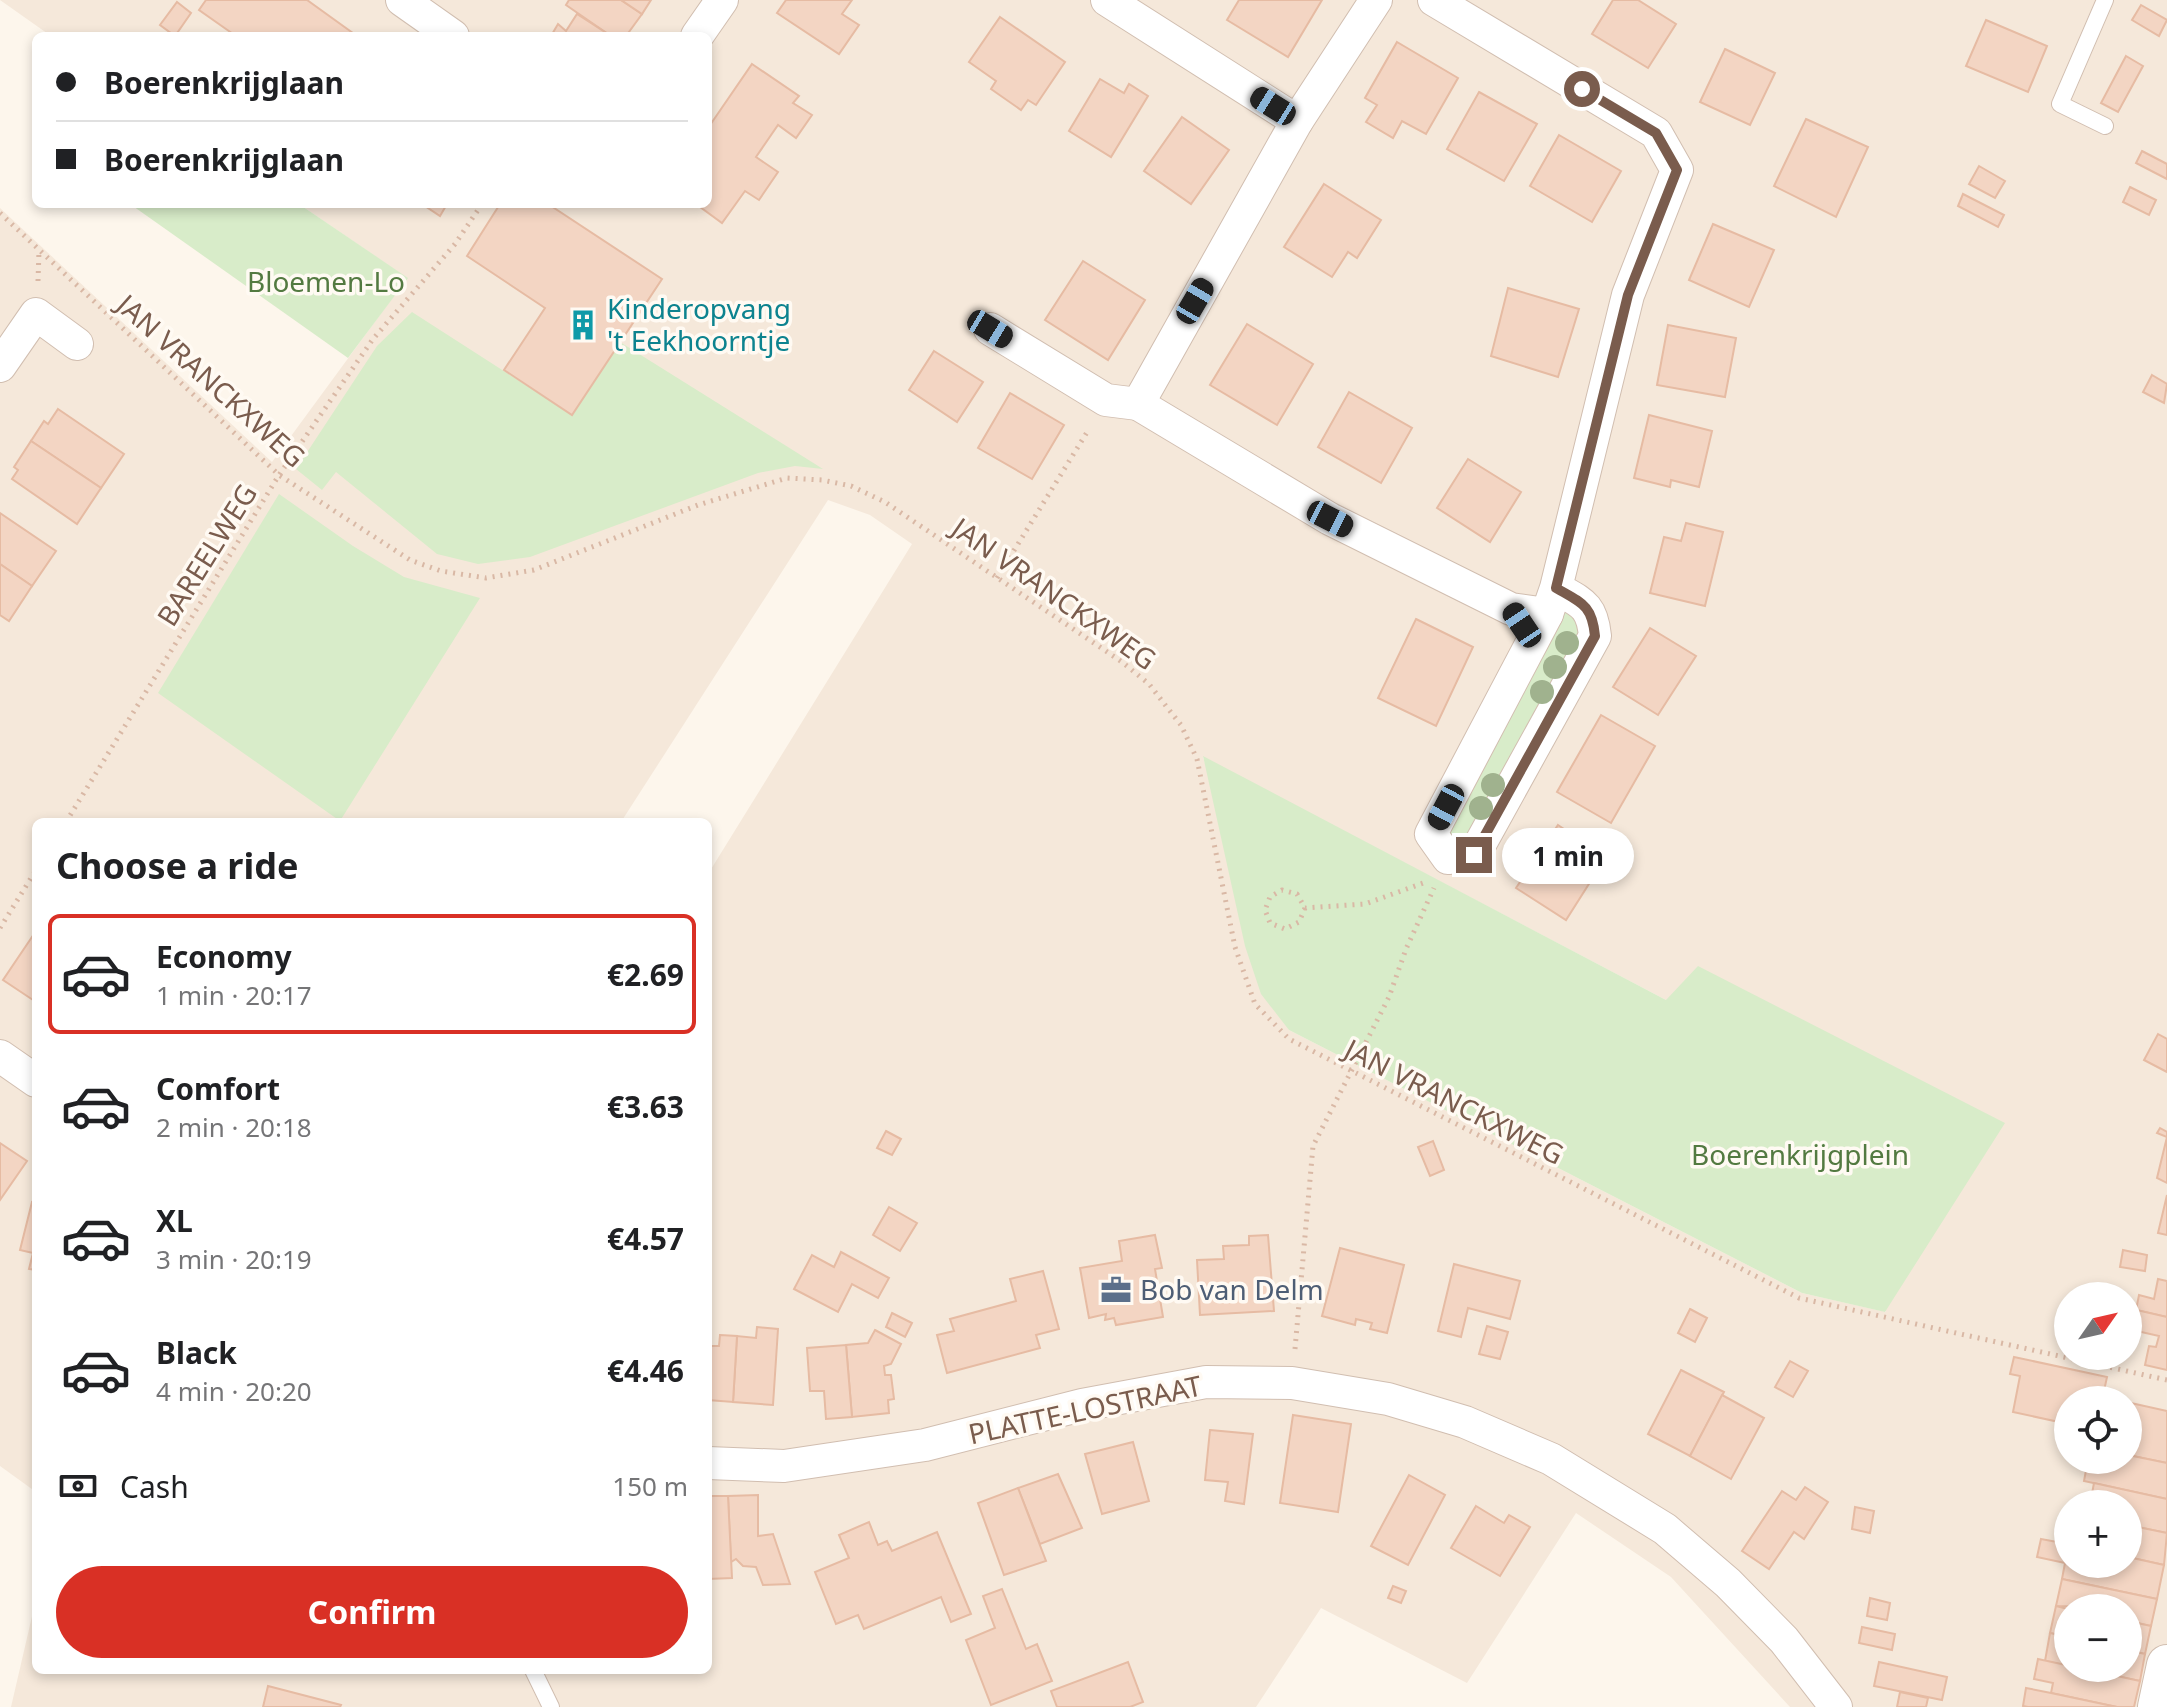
<!DOCTYPE html>
<meta charset="utf-8">
<style>
:root{--surface:#fff;--page:#f2f2f2;--text:#202124;--muted:#757577;--line:#e0e0e0;--accent:#d93025}
body{margin:0;font-family:"Noto Sans",sans-serif;background:var(--page);color:var(--text);height:100vh;display:flex;flex-direction:column;font-size:30px;white-space:nowrap}
*{box-sizing:border-box;margin:0}
p{font-size:26px;color:var(--muted)}
.icon{flex:none;width:44px;height:44px;fill:none;stroke:currentColor;stroke-width:2;stroke-linecap:round;stroke-linejoin:round}
.map{position:relative;flex:1;overflow:hidden}
.drawer{position:absolute;left:32px;top:818px;width:680px;height:856px;display:flex;flex-direction:column;background:var(--surface);border-radius:12px;box-shadow:0 4px 12px #0003}
.drawer>*{flex:none}
.hud{position:absolute;left:32px;top:32px;width:680px;height:176px;border-radius:12px;box-shadow:0 4px 12px #0003;display:grid;align-content:center;height:176px;padding:0 24px;background:var(--surface)}
.needle{width:52px;rotate:56deg}
.controls{position:absolute;left:2054px;top:1282px;display:grid;gap:16px}
.controls a{display:grid;place-items:center;width:88px;height:88px;border-radius:50%;background:var(--surface);box-shadow:0 4px 12px #0003;font-size:40px}
.end{position:absolute;width:36px;height:36px;margin:-18px;border:10px solid #7a5c4d;background:#fff;box-shadow:0 0 0 4px #fff}
.from{border-radius:50%}
.bubble{position:absolute;height:56px;border-radius:28px;background:var(--surface);box-shadow:0 4px 12px #0003;font-size:26px;font-weight:700;line-height:56px;text-align:center}
.car{position:absolute;width:24px;height:48px;margin:-24px -12px;border-radius:10px;box-shadow:0 0 6px 2px #0007;background:linear-gradient(#222 24%,#8ab4d8 0 40%,#222 0 76%,#8ab4d8 0 86%,#222 0)}
.hud b{display:flex;align-items:center;gap:28px;height:76px;font-size:30px}
.hud b+b{border-top:2px solid var(--line)}
.hud i{width:20px;height:20px;background:var(--text)}
ul{padding:0;list-style:none}
li{display:flex;align-items:center;gap:24px;height:120px;margin:0 16px 12px;padding:0 8px;border:4px solid transparent;border-radius:12px}
li div{flex:1}
li b{display:block;font-size:30px}
li em{font-style:normal;font-weight:700}
li.on{border-color:var(--accent)}
li>.icon{width:72px;height:72px;stroke-width:1.5}
h2{padding:0 24px;font-size:36px;line-height:96px}
.pay{display:flex;align-items:center;gap:20px;height:88px;padding:0 24px;font-size:30px}
.pay p{margin-inline-start:auto}
.action{display:flex;gap:16px;margin-top:auto;padding:16px 24px}
.action a{flex:1;height:92px;border-radius:48px;background:var(--accent);color:#fff;font-size:32px;font-weight:700;line-height:92px;text-align:center}
.map>svg:first-child{display:block}
.residential{fill:#f5e8da;fill-rule:evenodd}
.green{fill:#d8ecc9}
.building{fill:#f3d5c3;stroke:#e6bba3;stroke-width:2}
.lines{fill:none;stroke-linecap:round;stroke-linejoin:round}
.service-casing{stroke:#d1beb0;stroke-width:18}
.minor-casing{stroke:#d1beb0;stroke-width:34}
.tertiary-casing{stroke:#d1beb0;stroke-width:42}
.path{stroke:#d9b8a5;stroke-width:5;stroke-dasharray:2 6;stroke-linecap:butt}
.service{stroke:#fff;stroke-width:16}
.minor{stroke:#fff;stroke-width:32}
.tertiary{stroke:#fff;stroke-width:40}
.tree{fill:#a0b28e}
.route{stroke:#7a5c4d;stroke-width:10}
.labels{text-anchor:middle;stroke-width:7;stroke-linejoin:round;paint-order:stroke}
.park-label{font-size:28px;fill:#537a41;stroke:#fffaf3}
.culture-label{font-size:28px;fill:#0d838f;stroke:#fffaf3;text-anchor:start}
.street-label{font-size:28px;fill:#7a5c4d;stroke:#fffaf3}
.service-label{font-size:28px;fill:#4e5e75;stroke:#fffaf3;text-anchor:start}
</style>
<div class="map">
<svg width="2167" height="1707" viewBox="0 0 2167 1707">
<rect width="100%" height="100%" fill="#fdf6ec"/>
<path class="residential" d="M0,0H2167V1707H1790L1671,1577L1576,1513L1467,1683L1321,1608L1256,1707H11L36,1599V1670H708V874L912,544L870,515L828,500L621,822H36V1492L0,1466V208L272,462L407,278L299,204H708V36H51ZM1203,757L1666,1000L1886,1312L1802,1293L1289,1030ZM2068,1296H2128V1356H2068ZM2068,1400H2128V1460H2068ZM2068,1504H2128V1564H2068ZM2068,1608H2128V1668H2068Z"/>
<g class="green">
<polygon points="130,204 299,204 408,278 348,358"/>
<polygon points="412,312 572,415 620,342 823,469 795,466 758,473 530,557 478,564 437,554 336,472 322,490 296,469 377,346"/>
<polygon points="279,494 353,546 404,577 480,598 340,821 158,693"/>
<polygon points="1568,610 1585,620 1467,845 1446,839 1564,612"/>
<polygon points="1203,756 1666,1000 1698,966 2005,1123 1885,1312 1802,1293 1289,1030 1261,994 1245,946"/>
</g>
<g class="building">
<polygon points="206,0 307,0 357,36 236,36 199,10"/>
<polygon points="569,0 621,0 642,14 626,36 611,36 566,5"/>
<polygon points="621,0 651,0 642,14"/>
<polygon points="786,0 852,0 842,14 859,25 839,54 777,13"/>
<polygon points="1239,0 1322,0 1288,57 1227,20"/>
<polygon points="1613,0 1638,0 1676,24 1648,68 1592,34"/>
<polygon points="177,2 191,13 175,36 160,25"/>
<polygon points="2141,5 2167,20 2159,36 2132,20"/>
<polygon points="577,14 611,36 551,36 558,24 566,31"/>
<polygon points="1000,17 1065,62 1036,105 1028,100 1021,110 991,89 996,81 969,62"/>
<polygon points="1986,20 2047,46 2028,92 1966,66"/>
<polygon points="1397,42 1458,78 1426,134 1402,121 1393,138 1366,122 1377,105 1365,98"/>
<polygon points="1725,49 1775,73 1750,125 1700,102"/>
<polygon points="2126,56 2143,66 2118,112 2101,103"/>
<polygon points="752,64 799,96 793,103 812,115 796,138 778,125 756,157 778,172 759,200 745,191 722,223 696,204 708,204 708,128"/>
<polygon points="1100,79 1124,93 1129,84 1148,96 1111,157 1069,131"/>
<polygon points="1479,92 1537,124 1504,181 1447,149"/>
<polygon points="1182,117 1229,150 1191,204 1144,171"/>
<polygon points="1806,119 1868,147 1836,217 1774,186"/>
<polygon points="1559,135 1621,171 1592,222 1530,186"/>
<polygon points="2142,151 2167,164 2167,179 2136,163"/>
<polygon points="1979,166 2005,181 1995,198 1969,184"/>
<polygon points="1324,184 1381,220 1357,258 1348,252 1332,277 1284,247"/>
<polygon points="2130,187 2156,200 2149,215 2123,202"/>
<polygon points="1963,194 2004,215 1998,227 1958,206"/>
<polygon points="422,204 447,204 440,216"/>
<polygon points="500,204 548,204 662,279 572,415 504,370 545,308 467,256"/>
<polygon points="1713,224 1774,250 1749,307 1689,280"/>
<polygon points="1083,261 1145,300 1108,360 1045,320"/>
<polygon points="1508,288 1579,309 1558,377 1491,356"/>
<polygon points="1247,324 1313,364 1277,425 1210,385"/>
<polygon points="1668,325 1736,338 1725,397 1657,385"/>
<polygon points="934,351 983,382 957,422 909,390"/>
<polygon points="2152,375 2167,384 2164,403 2143,392"/>
<polygon points="1349,392 1412,428 1381,483 1318,447"/>
<polygon points="1010,393 1064,425 1032,479 978,448"/>
<polygon points="58,409 124,454 101,488 31,441 44,421 48,424"/>
<polygon points="1649,415 1712,431 1699,487 1671,480 1670,487 1634,478"/>
<polygon points="31,441 101,488 77,524 12,479 18,470 14,467"/>
<polygon points="1468,459 1521,492 1490,542 1437,508"/>
<polygon points="0,513 56,551 32,586 0,564"/>
<polygon points="1686,523 1723,532 1705,606 1650,593 1664,537 1681,541"/>
<polygon points="0,564 32,586 9,621 0,615"/>
<polygon points="1416,619 1473,647 1436,726 1378,698"/>
<polygon points="1650,628 1696,656 1658,715 1613,687"/>
<polygon points="1601,715 1655,746 1611,823 1557,792"/>
<polygon points="1558,825 1606,857 1566,920 1516,888"/>
<polygon points="36,931 36,1002 3,980"/>
<polygon points="2158,1034 2167,1039 2167,1072 2144,1060"/>
<polygon points="2160,1128 2167,1132 2167,1183 2157,1178 2167,1137 2157,1133"/>
<polygon points="886,1131 901,1139 892,1155 877,1148"/>
<polygon points="1433,1141 1444,1170 1430,1176 1418,1147"/>
<polygon points="0,1143 27,1161 0,1200"/>
<polygon points="2167,1195 2167,1235 2158,1233"/>
<polygon points="32,1202 36,1203 36,1270 29,1269 33,1253 20,1250"/>
<polygon points="889,1207 917,1223 900,1251 873,1235"/>
<polygon points="1155,1235 1162,1268 1155,1269 1163,1317 1116,1325 1114,1318 1105,1320 1106,1314 1089,1318 1080,1268 1122,1261 1119,1241"/>
<polygon points="1268,1235 1274,1311 1200,1315 1197,1260 1224,1259 1223,1246 1249,1245 1249,1236"/>
<polygon points="1340,1248 1404,1265 1387,1333 1370,1329 1372,1323 1356,1319 1355,1325 1322,1316"/>
<polygon points="2123,1250 2147,1255 2145,1271 2120,1267"/>
<polygon points="841,1252 889,1278 878,1298 852,1284 838,1312 794,1289 812,1255 834,1267"/>
<polygon points="1454,1264 1520,1281 1510,1319 1468,1308 1461,1337 1438,1331"/>
<polygon points="1043,1271 1059,1329 1036,1335 1040,1348 947,1373 937,1335 954,1331 950,1319 1016,1301 1010,1279"/>
<polygon points="2158,1279 2167,1281 2167,1317 2136,1310 2139,1295 2154,1299"/>
<polygon points="2128,1308 2167,1317 2167,1370 2145,1365 2149,1346 2156,1347 2159,1336 2128,1329"/>
<polygon points="1690,1309 1707,1318 1695,1342 1678,1333"/>
<polygon points="892,1313 912,1323 905,1337 886,1327"/>
<polygon points="1487,1326 1508,1332 1500,1359 1479,1354"/>
<polygon points="757,1327 778,1329 773,1405 733,1402 737,1336 756,1338"/>
<polygon points="875,1330 901,1344 891,1364 884,1366 885,1375 891,1375 894,1399 888,1400 889,1413 852,1417 846,1345 868,1343"/>
<polygon points="720,1335 737,1336 733,1402 708,1400 708,1346 719,1346"/>
<polygon points="846,1345 852,1417 826,1419 824,1391 810,1391 807,1348"/>
<polygon points="2014,1357 2107,1377 2102,1400 2068,1400 2068,1424 2013,1412 2020,1376 2010,1374"/>
<polygon points="1790,1361 1808,1371 1793,1397 1775,1387"/>
<polygon points="1681,1370 1724,1392 1690,1456 1648,1434"/>
<polygon points="1722,1395 1764,1418 1731,1479 1690,1456"/>
<polygon points="2131,1403 2167,1411 2167,1463 2128,1455"/>
<polygon points="1293,1415 1351,1424 1338,1512 1280,1503"/>
<polygon points="1210,1430 1253,1434 1244,1504 1225,1501 1228,1482 1205,1480"/>
<polygon points="1133,1442 1149,1501 1102,1514 1085,1454"/>
<polygon points="2128,1455 2167,1463 2167,1499 2084,1481 2088,1460 2128,1460"/>
<polygon points="1058,1474 1082,1528 1040,1544 1018,1488"/>
<polygon points="1409,1475 1445,1495 1408,1565 1371,1546"/>
<polygon points="2094,1483 2167,1499 2167,1533 2128,1525 2128,1504 2090,1504"/>
<polygon points="1805,1487 1828,1502 1804,1539 1794,1532 1769,1569 1742,1551 1782,1491 1796,1500"/>
<polygon points="1018,1488 1046,1561 1004,1575 978,1503"/>
<polygon points="758,1495 758,1536 773,1534 790,1584 763,1585 756,1567 743,1566 736,1559 731,1562 728,1496"/>
<polygon points="708,1496 728,1496 732,1578 708,1579"/>
<polygon points="1476,1506 1504,1523 1509,1515 1530,1527 1500,1576 1451,1548"/>
<polygon points="1855,1507 1874,1511 1870,1533 1852,1529"/>
<polygon points="869,1522 878,1545 887,1541 892,1551 937,1532 971,1614 951,1622 941,1597 864,1629 858,1615 836,1624 815,1572 849,1558 839,1535"/>
<polygon points="2128,1525 2167,1533 2164,1565 2128,1557"/>
<polygon points="2041,1539 2068,1544 2068,1564 2128,1564 2128,1557 2164,1565 2157,1599 2062,1579 2065,1563 2037,1557"/>
<polygon points="2062,1579 2157,1599 2151,1626 2128,1621 2128,1608 2056,1606"/>
<polygon points="1393,1586 1406,1591 1401,1603 1388,1598"/>
<polygon points="1002,1589 1026,1649 1037,1644 1052,1681 991,1705 966,1640 995,1628 983,1596"/>
<polygon points="1870,1598 1890,1603 1887,1620 1867,1616"/>
<polygon points="2056,1606 2068,1609 2068,1637 2050,1633"/>
<polygon points="2128,1621 2151,1626 2145,1654 2128,1650"/>
<polygon points="1862,1627 1895,1634 1892,1650 1859,1643"/>
<polygon points="2050,1633 2068,1637 2068,1666 2045,1661"/>
<polygon points="2128,1650 2145,1654 2140,1681 2078,1668 2128,1668"/>
<polygon points="2038,1659 2140,1681 2134,1707 2117,1707 2051,1693 2053,1683 2034,1679"/>
<polygon points="1128,1662 1143,1702 1130,1707 1057,1707 1051,1691"/>
<polygon points="1879,1662 1947,1677 1942,1700 1874,1686"/>
<polygon points="268,1686 341,1705 340,1707 263,1707"/>
<polygon points="2026,1688 2051,1693 2117,1707 2028,1707 2023,1706"/>
<polygon points="1900,1692 1928,1698 1926,1707 1897,1707"/>
</g>
<g class="lines">
<g class="service-casing">
<g id="service">
<polyline points="2105,0 2060,104 2105,126"/>
<polyline points="533,1670 551,1707"/>
</g>
</g>
<g class="minor-casing">
<g id="minor">
<polyline points="402,0 453,36"/>
<polyline points="1107,0 1297,121"/>
<polyline points="1376,0 1297,121 1138,404 1330,519 1511,609 1547,614"/>
<path d="M1434,0L1656,133L1677,170L1628,295L1556,588L1547,614L1431,834L1448,858L1474,855L1595,636C1592,605 1582,603 1556,588"/>
<polyline points="697,36 722,0"/>
<polyline points="990,329 1106,400 1138,404"/>
<polyline points="0,366 36,314 77,344"/>
<polyline points="0,1056 36,1081"/>
<polyline points="708,1463 784,1466 925,1445 1082,1405 1206,1382 1292,1383 1388,1399 1465,1422 1551,1459 1665,1529 1728,1583 1784,1640 1836,1707"/>
</g>
</g>
<g class="tertiary-casing">
<polyline id="tertiary" points="2158,1707 2167,1665"/>
</g>
<g class="path">
<polyline points="0,213 279,475 410,560 441,571 486,578 534,570 698,505 787,478 822,480 851,486 885,502 1122,662 1149,684 1166,706 1181,725 1197,759 1235,947 1255,1004 1289,1039 1799,1298 2167,1380"/>
<polyline points="38,281 39,251"/>
<polyline points="997,578 1089,429"/>
<polyline points="66,822 279,475 373,339 455,244 482,204"/>
<polyline points="1305,908 1299,922 1285,929 1270,923 1265,910 1270,897 1282,890 1297,894 1305,908 1365,904 1426,882"/>
<polyline points="0,928 36,870"/>
<polyline points="1295,1349 1313,1146 1389,997 1406,949 1434,888"/>
</g>
<use href="#service" class="service"/>
<use href="#minor" class="minor"/>
<use href="#tertiary" class="tertiary"/>
</g>
<g class="tree">
<circle cx="1567" cy="643" r="12"/>
<circle cx="1555" cy="667" r="12"/>
<circle cx="1542" cy="692" r="12"/>
<circle cx="1493" cy="785" r="12"/>
<circle cx="1481" cy="808" r="12"/>
</g>
<g class="lines">
<path class="route" d="M1474,855L1595,636C1592,605 1582,603 1556,588L1628,295L1677,170L1656,133L1582,89"/>
</g>
<defs>
<g id="building-bare" transform="scale(2.4)"><path d="M-4-6H4V6H1V3H-1V6H-4ZM-2.5-4.3h1.7v1.8h-1.7ZM.8-4.3h1.7v1.8H.8ZM-2.5-1h1.7V.8h-1.7ZM.8-1h1.7V.8H.8Z" fill="#0f9aa8" stroke="#fffaf3" stroke-width="2.5" paint-order="stroke"/></g>
<g id="office-bare" transform="scale(2.4)"><path d="M-6-3h4V-5.5h4V-3h4V5H-6ZM-1-4.5V-3h2v-1.5ZM-6 0V1H6V0Z" fill="#5c6f8a" stroke="#fffaf3" stroke-width="2.5" paint-order="stroke"/></g>
</defs>
<g fill-rule="evenodd">
<use href="#building-bare" x="583" y="325"/>
<use href="#office-bare" x="1116" y="1290"/>
</g>
<g class="labels">
<g class="park-label">
<text x="326" y="292">Bloemen-Lo</text>
<text x="1800" y="1165">Boerenkrijgplein</text>
</g>
<g class="culture-label">
<text x="607" y="319">Kinderopvang<tspan x="607" dy="32">'t Eekhoorntje</tspan></text>
</g>
<g class="street-label">
<text transform="translate(211 381) rotate(42)" y="10">JAN VRANCKXWEG</text>
<text transform="translate(207 555) rotate(-58)" y="10">BAREELWEG</text>
<text transform="translate(1054 594) rotate(35)" y="10">JAN VRANCKXWEG</text>
<text transform="translate(1454 1102) rotate(27)" y="10">JAN VRANCKXWEG</text>
<text transform="translate(1085 1410) rotate(-12)" y="10">PLATTE-LOSTRAAT</text>
</g>
<g class="service-label">
<text x="1140" y="1300">Bob van Delm</text>
</g>
</g>
</svg>
<div class="controls">
<a><svg class="needle" viewBox="-14 -14 28 28"><path d="M0-13l5 13h-10z" fill="#e53935"/><path d="M0 13l5-13h-10z" fill="#757577"/></svg></a>
<a><svg class="icon" aria-label="locate" viewBox="0 0 24 24"><circle cx="12" cy="12" r="6"/><path d="M12 2v4M12 18v4M2 12h4M18 12h4"/></svg></a>
<a>+</a>
<a>−</a>
</div>
<i class="end from" style="left:1582px;top:89px"></i>
<i class="end" style="left:1474px;top:855px"></i>
<div class="bubble" style="left:1502px;top:828px;width:132px">1 min</div>
<i class="car" style="left:1273px;top:106px;rotate:302deg"></i>
<i class="car" style="left:1195px;top:301px;rotate:30deg"></i>
<i class="car" style="left:990px;top:329px;rotate:121deg"></i>
<i class="car" style="left:1330px;top:519px;rotate:117deg"></i>
<i class="car" style="left:1522px;top:625px;rotate:326deg"></i>
<i class="car" style="left:1446px;top:807px;rotate:208deg"></i>
<div class="hud">
<b><i class="from"></i>Boerenkrijglaan</b>
<b><i></i>Boerenkrijglaan</b>
</div>
<section class="drawer">
<h2>Choose a ride</h2>
<ul>
<li class="on"><svg class="icon" aria-label="car" viewBox="0 0 24 24"><path d="M5 17H2v-5l4-1 3-4h7l3 4 3 1v5h-3M9 17h6M6 11h13"/><circle cx="7" cy="17" r="2"/><circle cx="17" cy="17" r="2"/></svg><div><b>Economy</b><p>1 min · 20:17</p></div><em>€2.69</em></li>
<li><svg class="icon" aria-label="car" viewBox="0 0 24 24"><path d="M5 17H2v-5l4-1 3-4h7l3 4 3 1v5h-3M9 17h6M6 11h13"/><circle cx="7" cy="17" r="2"/><circle cx="17" cy="17" r="2"/></svg><div><b>Comfort</b><p>2 min · 20:18</p></div><em>€3.63</em></li>
<li><svg class="icon" aria-label="car" viewBox="0 0 24 24"><path d="M5 17H2v-5l4-1 3-4h7l3 4 3 1v5h-3M9 17h6M6 11h13"/><circle cx="7" cy="17" r="2"/><circle cx="17" cy="17" r="2"/></svg><div><b>XL</b><p>3 min · 20:19</p></div><em>€4.57</em></li>
<li><svg class="icon" aria-label="car" viewBox="0 0 24 24"><path d="M5 17H2v-5l4-1 3-4h7l3 4 3 1v5h-3M9 17h6M6 11h13"/><circle cx="7" cy="17" r="2"/><circle cx="17" cy="17" r="2"/></svg><div><b>Black</b><p>4 min · 20:20</p></div><em>€4.46</em></li>
</ul>
<div class="pay"><svg class="icon" aria-label="cash" viewBox="0 0 24 24"><path d="M3 7h18v10H3z"/><circle cx="12" cy="12" r="2"/></svg>Cash<p>150 m</p></div>
<div class="action"><a>Confirm</a></div>
</section>
</div>
